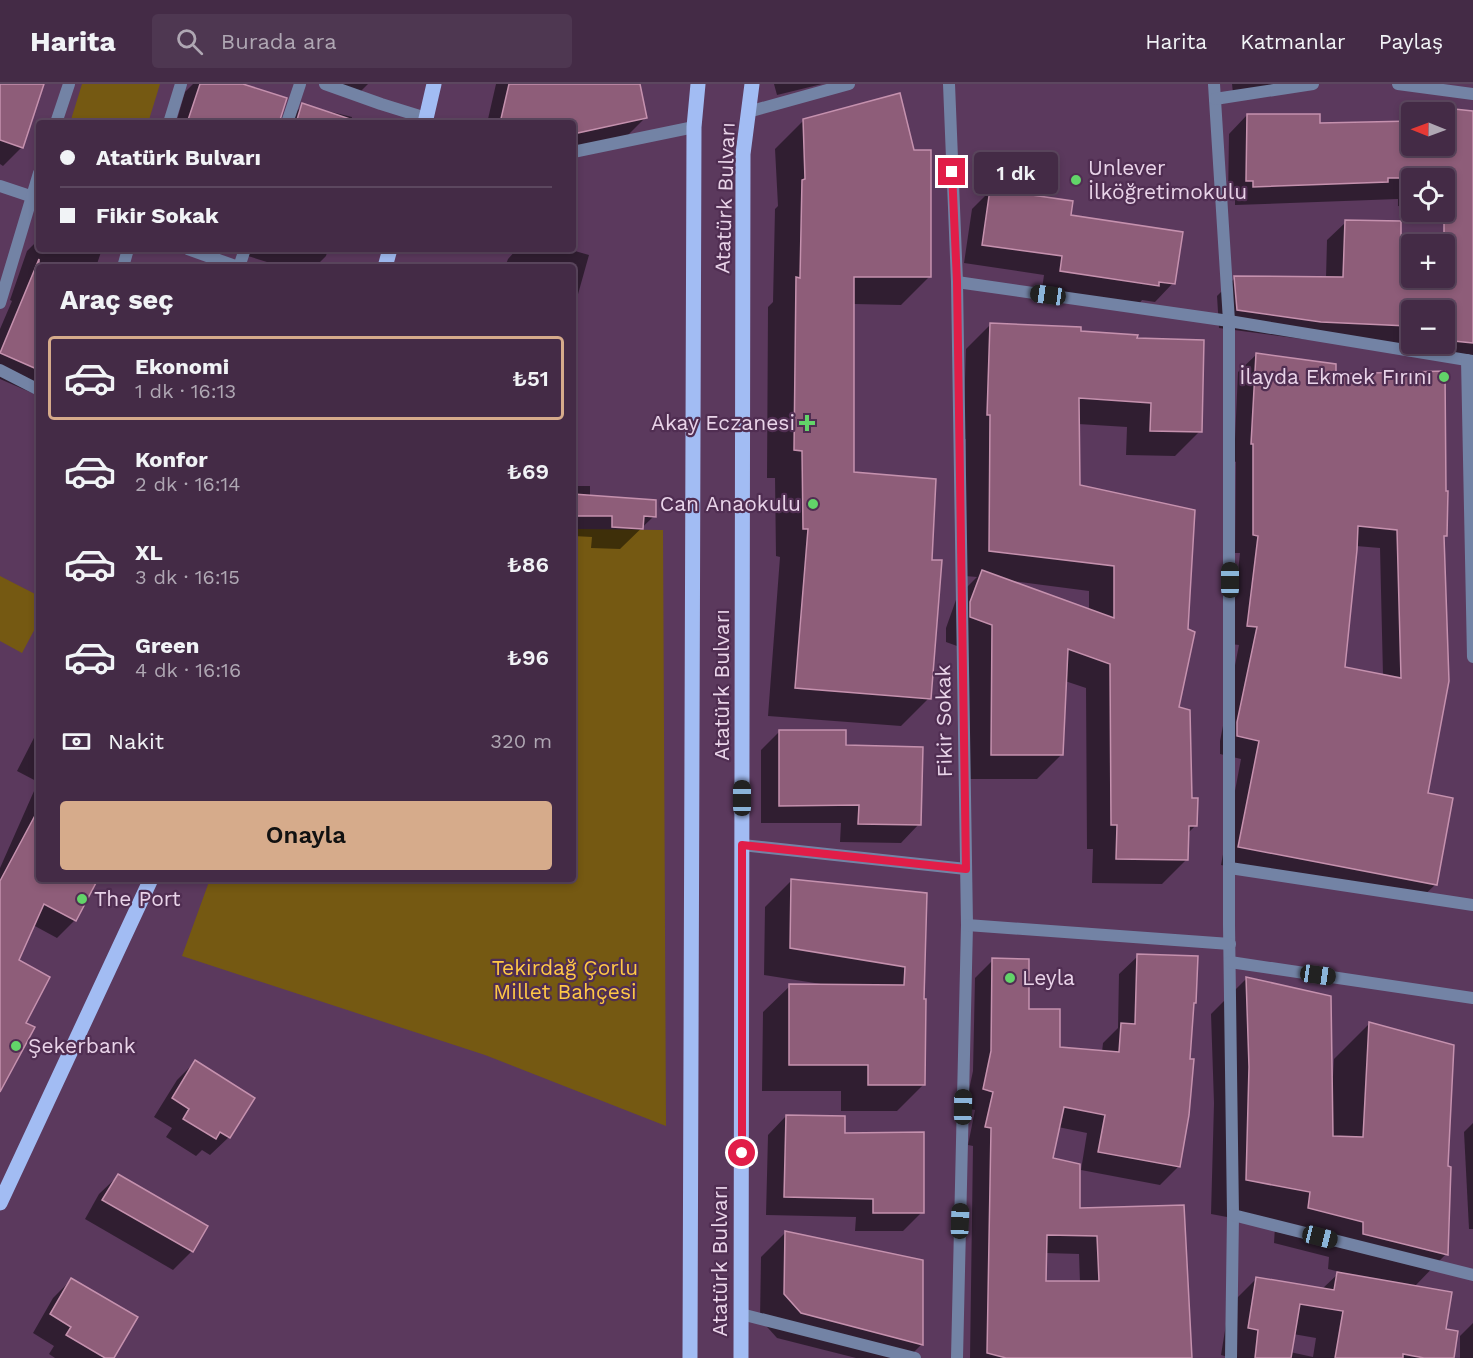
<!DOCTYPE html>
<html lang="tr">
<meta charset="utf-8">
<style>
:root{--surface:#442b46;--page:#4e3751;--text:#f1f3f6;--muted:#afa7b3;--line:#5c475f;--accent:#d6ab8b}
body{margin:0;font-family:"Work Sans",sans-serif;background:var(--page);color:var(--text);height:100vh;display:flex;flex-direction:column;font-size:22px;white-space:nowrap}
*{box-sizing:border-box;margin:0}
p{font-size:20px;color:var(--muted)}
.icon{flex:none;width:33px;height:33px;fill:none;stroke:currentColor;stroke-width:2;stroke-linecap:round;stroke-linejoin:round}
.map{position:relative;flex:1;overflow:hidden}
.sheet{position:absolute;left:36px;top:180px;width:540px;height:618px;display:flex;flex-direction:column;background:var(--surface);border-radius:6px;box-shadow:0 3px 9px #0003,0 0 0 2px var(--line)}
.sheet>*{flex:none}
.top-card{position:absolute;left:36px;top:36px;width:540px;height:132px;border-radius:6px;box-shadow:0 3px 9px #0003,0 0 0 2px var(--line);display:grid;align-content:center;height:132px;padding:0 24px;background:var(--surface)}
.needle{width:39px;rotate:271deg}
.buttons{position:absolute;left:1401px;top:18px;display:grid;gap:12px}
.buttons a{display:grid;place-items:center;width:54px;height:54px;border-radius:6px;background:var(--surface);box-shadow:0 3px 9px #0003,0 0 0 2px var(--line);font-size:30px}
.end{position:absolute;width:27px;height:27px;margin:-14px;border:8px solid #e11d48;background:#fff;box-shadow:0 0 0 3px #fff}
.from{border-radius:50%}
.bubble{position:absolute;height:42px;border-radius:6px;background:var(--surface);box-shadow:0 3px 9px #0003,0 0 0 2px var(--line);font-size:20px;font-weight:600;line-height:42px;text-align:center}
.car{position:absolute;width:18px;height:36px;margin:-18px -9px;border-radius:8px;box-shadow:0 0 4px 2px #0007;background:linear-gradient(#222 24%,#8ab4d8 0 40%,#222 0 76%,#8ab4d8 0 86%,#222 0)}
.top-card b{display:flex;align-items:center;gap:21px;height:57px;font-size:22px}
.top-card b+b{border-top:2px solid var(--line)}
.top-card i{width:15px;height:15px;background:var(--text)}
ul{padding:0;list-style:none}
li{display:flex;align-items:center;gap:18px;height:84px;margin:0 12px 9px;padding:0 12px;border:3px solid transparent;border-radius:6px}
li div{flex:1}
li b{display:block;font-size:22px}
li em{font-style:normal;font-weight:600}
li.active{border-color:var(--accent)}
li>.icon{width:54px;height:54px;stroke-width:1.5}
h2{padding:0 24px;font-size:27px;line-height:72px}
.pay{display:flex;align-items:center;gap:15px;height:66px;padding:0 24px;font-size:22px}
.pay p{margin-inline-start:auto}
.button{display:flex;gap:12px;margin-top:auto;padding:12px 24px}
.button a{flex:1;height:69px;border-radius:6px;background:var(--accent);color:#111;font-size:24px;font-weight:600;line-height:69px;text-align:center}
header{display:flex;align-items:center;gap:36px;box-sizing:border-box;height:84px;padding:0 30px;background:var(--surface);border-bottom:2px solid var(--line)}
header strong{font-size:28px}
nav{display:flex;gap:33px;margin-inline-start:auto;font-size:21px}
.search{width:420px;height:54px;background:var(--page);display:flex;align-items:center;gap:15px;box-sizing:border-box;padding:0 21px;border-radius:6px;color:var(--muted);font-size:22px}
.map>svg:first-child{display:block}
.green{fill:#755912}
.shadow{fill:#0007;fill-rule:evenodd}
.building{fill:#8e5d79;stroke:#c591ae;stroke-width:1.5;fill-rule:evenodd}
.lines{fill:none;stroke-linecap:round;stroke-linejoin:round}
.minor{stroke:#7383a5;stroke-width:12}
.primary{stroke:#a2bcf3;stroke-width:15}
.route{stroke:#e11d48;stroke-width:8}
.poi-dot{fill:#62d469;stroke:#502e52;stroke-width:2}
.labels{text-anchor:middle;stroke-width:4.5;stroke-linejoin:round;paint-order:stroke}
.poi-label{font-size:21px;fill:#e9d4e9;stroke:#502e52;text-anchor:start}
.street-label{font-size:21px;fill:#e9d4e9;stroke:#502e52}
.park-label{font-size:21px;fill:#ffc846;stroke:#502e52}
</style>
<header>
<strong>Harita</strong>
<div class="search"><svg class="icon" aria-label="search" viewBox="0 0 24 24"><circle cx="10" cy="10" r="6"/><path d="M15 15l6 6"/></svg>Burada ara</div>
<nav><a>Harita</a><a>Katmanlar</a><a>Paylaş</a></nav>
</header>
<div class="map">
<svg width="1473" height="1274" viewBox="0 0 1473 1274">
<rect width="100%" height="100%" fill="#5b395d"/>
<g class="green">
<polygon points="82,0 160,0 148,39 70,39"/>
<polygon points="573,445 663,446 666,1042 485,971 182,872 210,795 573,795"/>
<polygon points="0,492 39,512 39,537 22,569 0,557"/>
</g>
<g class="shadow">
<polygon points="0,0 42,0 22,63 3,82 0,80"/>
<polygon points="193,0 238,0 278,39 176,39 185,8"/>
<polygon points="333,0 368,0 359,9"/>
<polygon points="496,0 638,0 646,33 627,52 573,64 573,39 484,39 488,35"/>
<polygon points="774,0 822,0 777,11"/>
<polygon points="1232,0 1279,0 1233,9"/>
<polygon points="303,21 352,33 351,39 285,39"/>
<path d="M1417,23L1447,26L1473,35V276L1390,260L1302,255L1219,244L1217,212L1235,194H1326L1327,156L1346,138L1399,169L1412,194H1444V160L1448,127L1444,94H1412V124L1398,122V115L1235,121V115H1228L1229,50L1247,31L1318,41L1402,38L1412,29V62H1444V28H1412ZM1412,226H1444V260H1412Z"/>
<polygon points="803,37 929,193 901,221 853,220 852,389 930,477 929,614 901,642 768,632 780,473 776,472 775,394 767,394 768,223 773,218 775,125 778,122 775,65"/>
<polygon points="991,106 1069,132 1173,199 1155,218 1142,216 1139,220 1042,205 1044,191 964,179 972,125"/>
<polygon points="39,155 39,165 93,165 101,168 96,183 39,183 39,312 0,295 0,245 12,217 10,216 27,167"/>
<polygon points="235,165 328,165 326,172 315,183 283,183 248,172 249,169"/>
<polygon points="517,165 568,165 589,171 573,228 573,183 505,183 508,175"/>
<path d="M991,240L1079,248L1200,347L1175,372L1126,371L1127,343L1078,340L1079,403L1177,624L1196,741L1187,750V775L1162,800L1092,799L1093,765H1087L1086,604L1065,597L1062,670L1037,695H966L968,566L946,558V544L957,513L977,493L965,492L966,355H963L966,265ZM1012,497L1089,507V527Z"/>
<path d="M1257,270L1335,292L1446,451L1443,454L1426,711L1436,800L1417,818L1221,781L1241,675L1220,670V657L1239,561L1230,560L1240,469H1235L1236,378L1234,377L1238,288ZM1356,462L1380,464L1383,592L1343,584Z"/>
<polygon points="573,402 590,402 590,413 654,432 620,465 591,464 592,453 573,452"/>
<polygon points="39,644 39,795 91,795 95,797 75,836 57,854 33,841 17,877 24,940 0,1006 0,784 38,698 17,687"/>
<polygon points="780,647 845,662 919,740 901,759 840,758 841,739 761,739 761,666"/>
<polygon points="792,796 925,810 922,916 924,1000 897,1027 841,1027 841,1007 762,1007 763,928 790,902 821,902 821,900 764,891 765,823"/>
<path d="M1138,872L1195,918L1193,920L1178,1083L1160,1101L1081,1086L1087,1049L1058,1043L1051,1075L1078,1125L1190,1274H970L973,1062L968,1061L975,1026L965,1024L973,987L975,894L993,876L1027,927L1058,965L1102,968L1103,959L1118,944L1119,890ZM1045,1169L1079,1170L1080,1199H1045Z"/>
<path d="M1246,895L1331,992H1333L1334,975L1369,940L1452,962L1446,1170L1414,1203L1444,1246L1452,1274H1231L1221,1271L1229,1222L1257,1194L1322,1205L1340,1188L1328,1185L1329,1173L1274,1159L1275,1142L1211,1130L1214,1019L1211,930ZM1293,1250L1316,1254L1313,1273L1290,1268Z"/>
<polygon points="195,978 229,1053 210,1071 202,1066 196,1072 166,1053 172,1044 154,1033 177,996"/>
<polygon points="786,1032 843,1050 922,1128 903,1147 855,1147 856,1133 766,1131 768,1051"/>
<polygon points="1473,1039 1473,1145 1469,1145 1464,1048"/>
<polygon points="118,1092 206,1143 192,1167 173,1186 85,1135 99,1110"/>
<polygon points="785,1149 922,1260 908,1274 856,1274 777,1254 760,1235 761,1173"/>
<polygon points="71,1196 112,1274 55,1274 49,1270 54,1262 33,1249 53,1214"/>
<polygon points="1473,1239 1473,1274 1460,1274 1460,1252"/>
</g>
<g class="building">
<polygon points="0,0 44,0 23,64 0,56"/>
<polygon points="200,0 243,0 287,14 279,39 187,39"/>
<polygon points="509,0 640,0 647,34 573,50 573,39 500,39"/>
<polygon points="900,9 914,66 931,66 931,193 854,193 854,388 936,395 932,476 942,476 931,615 795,604 808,445 803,445 802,367 794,366 796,193 800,194 802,96 805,95 803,35"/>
<polygon points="302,19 350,35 350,39 296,39"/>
<polygon points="1417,21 1473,27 1473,259 1444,256 1444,226 1412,226 1412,252 1407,251 1408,242 1321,238 1237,226 1234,192 1343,193 1345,136 1401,137 1401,168 1412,168 1412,194 1444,194 1444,94 1388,94 1388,98 1253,103 1253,97 1246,97 1247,30 1320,30 1320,39 1412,37 1412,62 1444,62 1444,28 1416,28"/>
<polygon points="990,105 1073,117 1071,131 1183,148 1175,200 1159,198 1159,202 1060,187 1062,172 982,161"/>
<polygon points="39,175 39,286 0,269"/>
<polygon points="990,239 1081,243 1081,247 1138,251 1137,254 1204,256 1202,348 1150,347 1151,319 1079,314 1080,401 1195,426 1188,545 1195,548 1179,623 1190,626 1192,714 1198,714 1197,742 1189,742 1188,776 1116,775 1117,741 1111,741 1110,580 1068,565 1063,671 991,671 992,541 970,533 970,518 982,486 1114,534 1114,482 989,467 990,331 987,331"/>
<path d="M1256,269L1336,280V290L1445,287L1446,407H1448L1447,452H1444L1449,597L1428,709L1453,714L1437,801L1238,763L1259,657L1237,652V638L1257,543L1247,542L1258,452L1253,451V360H1251ZM1358,442L1397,446L1401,594L1345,583L1357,466Z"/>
<polygon points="573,410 656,416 656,433 644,432 643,445 612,443 612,432 573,432"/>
<polygon points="779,646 846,646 846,661 923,663 921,741 858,740 859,721 779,722"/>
<polygon points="39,724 39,795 98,795 76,837 44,820 19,876 50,893 26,939 35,943 0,1008 0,797"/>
<polygon points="791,795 927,809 924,915 926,915 925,1001 868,1001 868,981 789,981 789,900 904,901 905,883 790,864"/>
<path d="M1137,870L1198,872L1196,919H1194L1190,975H1194L1189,1031L1180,1083L1098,1068L1105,1031L1064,1023L1053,1074L1080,1080V1124L1184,1121L1192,1274H1006L987,1269L991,1044L985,1043L993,1008L983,1005L991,967L992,874L1029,875V925H1060V963L1119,968L1121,939L1135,940ZM1047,1151L1097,1152L1099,1197H1046Z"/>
<polygon points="1246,893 1331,912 1333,1052 1363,1053 1369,938 1454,961 1448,1082 1451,1083 1448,1171 1363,1150 1363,1138 1308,1124 1310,1108 1246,1096 1249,983"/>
<polygon points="195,976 255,1014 230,1054 220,1048 216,1055 183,1035 189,1025 172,1014"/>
<polygon points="786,1031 845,1032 845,1049 924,1048 924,1129 873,1129 873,1115 784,1113"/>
<polygon points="118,1090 208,1142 193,1168 102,1116"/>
<polygon points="785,1147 923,1176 923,1261 801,1229 784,1210"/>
<polygon points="1337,1188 1452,1208 1446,1245 1458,1247 1454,1274 1424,1274 1403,1270 1403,1274 1335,1274 1343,1227 1300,1220 1291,1274 1255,1274 1258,1246 1248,1244 1256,1193 1334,1206"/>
<polygon points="71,1194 138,1233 114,1274 105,1274 66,1251 71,1243 50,1230"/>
</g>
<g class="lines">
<g class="minor">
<polyline points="325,0 381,20 426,34"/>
<polyline points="949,0 957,198 967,841 957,1274"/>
<polyline points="1214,0 1229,237 1229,841 1233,1131 1231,1274"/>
<polyline points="1398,0 1473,10"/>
<polyline points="1215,15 1313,0"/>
<polyline points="748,28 849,0"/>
<polyline points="56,39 69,0"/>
<polyline points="169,39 181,0"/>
<polyline points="287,39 300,0"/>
<polyline points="573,68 694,43"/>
<polyline points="0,102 39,115"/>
<polyline points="188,165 238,183"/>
<polyline points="123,183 128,165"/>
<polyline points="239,183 245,165"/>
<polyline points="957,198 1229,237 1473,277"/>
<polyline points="0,219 39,89"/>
<polyline points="1467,276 1473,573"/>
<polyline points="0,286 39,306"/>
<polyline points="742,761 966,785"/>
<polyline points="1230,784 1473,821"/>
<polyline points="967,841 1230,860"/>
<polyline points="1230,878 1473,914"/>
<polyline points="1233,1131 1473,1191"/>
<polyline points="741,1230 915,1274"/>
</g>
<g class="primary">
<polyline points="425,39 434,0"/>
<polyline points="385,183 390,165"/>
<polyline points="0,1119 151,795"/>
<polyline points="690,1274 694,43 698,0"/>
<polyline points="741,1274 743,70 752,0"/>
</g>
</g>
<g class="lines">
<polyline class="route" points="742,1069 742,761 966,785 957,198 952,88"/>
</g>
<g class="poi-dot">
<circle cx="1076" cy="96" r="6"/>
<circle cx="1444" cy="293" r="6"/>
<path d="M804 330h6v6h6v6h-6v6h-6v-6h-6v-6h6z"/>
<circle cx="813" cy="420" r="6"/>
<circle cx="82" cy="815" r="6"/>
<circle cx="1010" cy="894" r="6"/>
<circle cx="16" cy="962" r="6"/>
</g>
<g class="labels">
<g class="poi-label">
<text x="1088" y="91">Unlever<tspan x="1088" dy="24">İlköğretimokulu</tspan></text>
<text x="1432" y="300" text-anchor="end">İlayda Ekmek Fırını</text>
<text x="795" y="346" text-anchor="end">Akay Eczanesi</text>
<text x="801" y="427" text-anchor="end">Can Anaokulu</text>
<text x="94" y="822">The Port</text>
<text x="1022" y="901">Leyla</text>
<text x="28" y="969">Şekerbank</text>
</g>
<g class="street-label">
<text transform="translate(725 114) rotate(-88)" y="7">Atatürk Bulvarı</text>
<text transform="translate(722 601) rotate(-90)" y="7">Atatürk Bulvarı</text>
<text transform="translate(944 637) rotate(-91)" y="7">Fikir Sokak</text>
<text transform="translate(720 1177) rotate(-90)" y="7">Atatürk Bulvarı</text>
</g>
<g class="park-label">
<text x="565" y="891">Tekirdağ Çorlu<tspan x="565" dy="24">Millet Bahçesi</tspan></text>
</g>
</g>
</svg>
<div class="buttons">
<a><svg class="needle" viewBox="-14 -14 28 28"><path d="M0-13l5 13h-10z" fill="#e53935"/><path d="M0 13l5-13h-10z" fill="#afa7b3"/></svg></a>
<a><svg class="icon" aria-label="locate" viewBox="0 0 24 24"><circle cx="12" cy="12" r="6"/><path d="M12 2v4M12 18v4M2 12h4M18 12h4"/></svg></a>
<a>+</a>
<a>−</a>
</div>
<i class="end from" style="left:742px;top:1069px"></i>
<i class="end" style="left:952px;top:88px"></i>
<div class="bubble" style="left:974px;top:68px;width:84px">1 dk</div>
<i class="car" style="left:1048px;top:211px;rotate:278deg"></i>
<i class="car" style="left:1230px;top:496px;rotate:0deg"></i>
<i class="car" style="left:742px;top:714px;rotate:0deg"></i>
<i class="car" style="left:1318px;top:891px;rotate:98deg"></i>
<i class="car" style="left:963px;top:1023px;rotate:1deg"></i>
<i class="car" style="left:960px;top:1137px;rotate:2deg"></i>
<i class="car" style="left:1320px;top:1153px;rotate:104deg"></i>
<div class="top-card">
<b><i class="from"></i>Atatürk Bulvarı</b>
<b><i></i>Fikir Sokak</b>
</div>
<section class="sheet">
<h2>Araç seç</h2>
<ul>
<li class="active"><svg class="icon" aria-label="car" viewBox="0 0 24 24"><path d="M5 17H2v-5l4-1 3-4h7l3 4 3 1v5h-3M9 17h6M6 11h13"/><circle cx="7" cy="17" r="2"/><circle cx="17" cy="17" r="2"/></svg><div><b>Ekonomi</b><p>1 dk · 16:13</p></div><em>₺51</em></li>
<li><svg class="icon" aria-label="car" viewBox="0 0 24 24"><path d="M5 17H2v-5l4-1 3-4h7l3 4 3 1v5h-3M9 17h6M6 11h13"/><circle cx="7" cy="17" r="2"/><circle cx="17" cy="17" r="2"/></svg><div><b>Konfor</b><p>2 dk · 16:14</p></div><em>₺69</em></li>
<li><svg class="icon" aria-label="car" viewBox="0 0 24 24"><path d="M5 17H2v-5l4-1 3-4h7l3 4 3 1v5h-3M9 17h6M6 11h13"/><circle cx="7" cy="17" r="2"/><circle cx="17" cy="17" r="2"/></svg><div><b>XL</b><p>3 dk · 16:15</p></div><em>₺86</em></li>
<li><svg class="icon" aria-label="car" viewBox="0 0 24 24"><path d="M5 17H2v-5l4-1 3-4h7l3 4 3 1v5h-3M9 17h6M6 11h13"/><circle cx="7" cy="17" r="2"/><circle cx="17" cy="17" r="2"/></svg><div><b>Green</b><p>4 dk · 16:16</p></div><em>₺96</em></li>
</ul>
<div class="pay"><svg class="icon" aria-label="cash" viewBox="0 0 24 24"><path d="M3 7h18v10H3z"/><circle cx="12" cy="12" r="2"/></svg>Nakit<p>320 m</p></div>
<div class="button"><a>Onayla</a></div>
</section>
</div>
